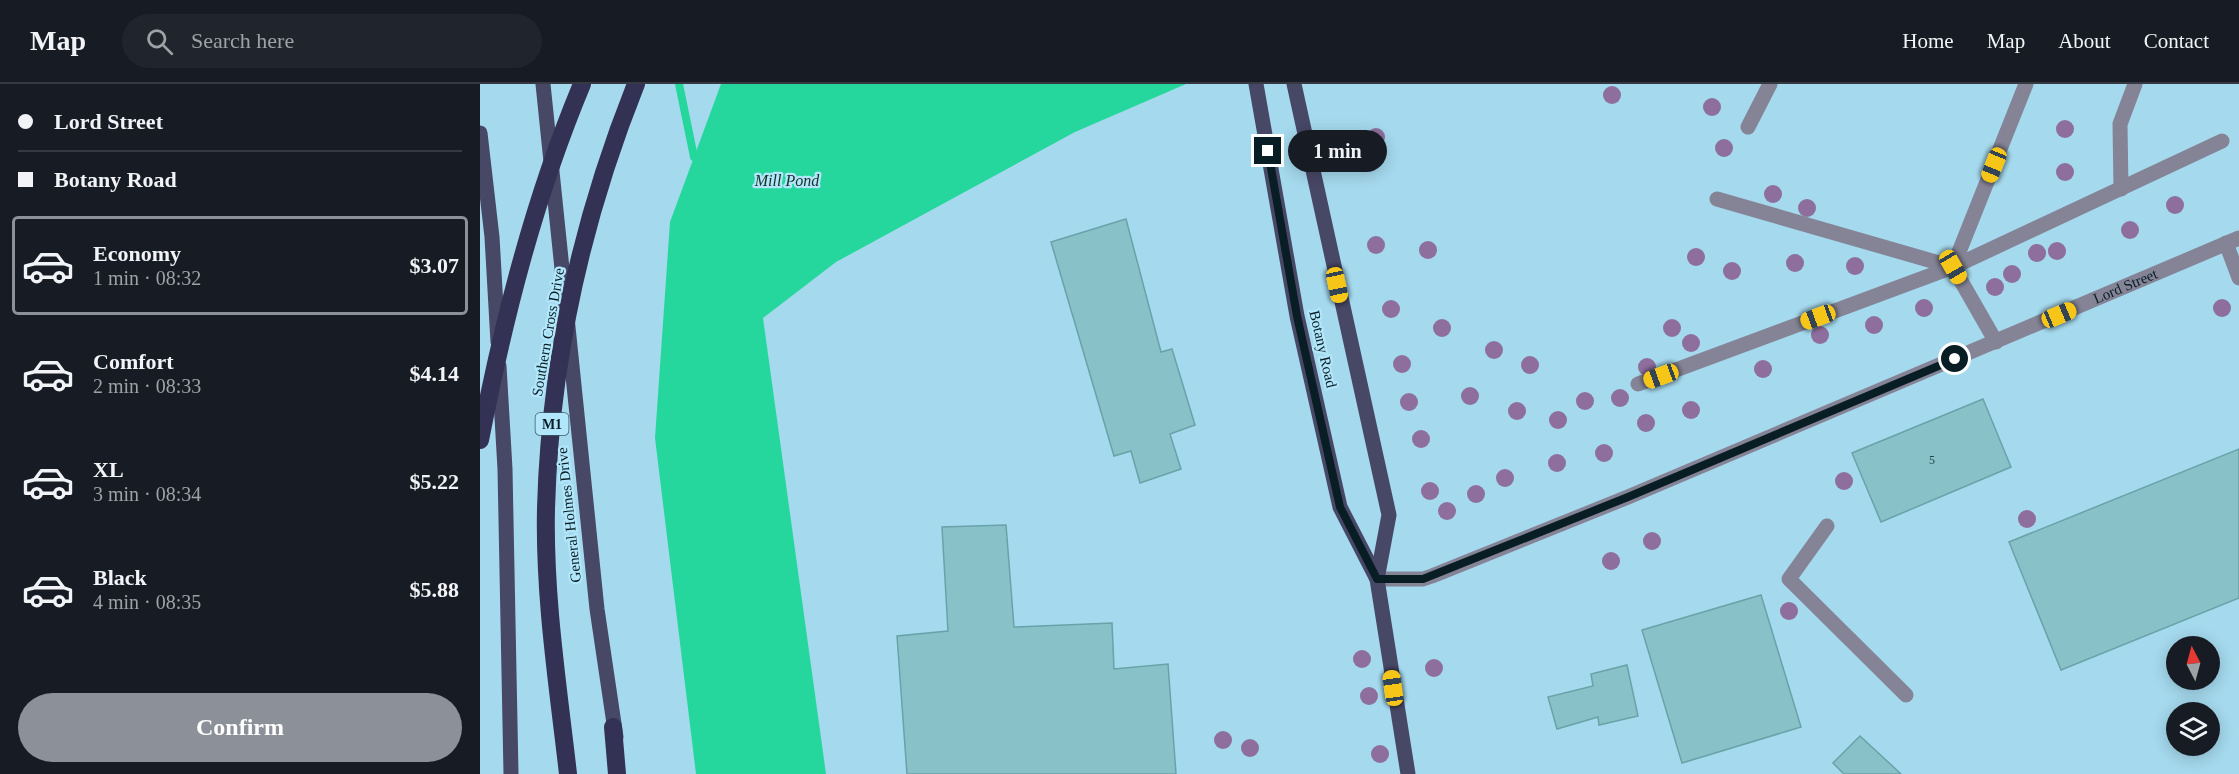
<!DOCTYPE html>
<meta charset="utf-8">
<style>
:root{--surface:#171b24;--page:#20242c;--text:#f1f3f6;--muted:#9ea1a6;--line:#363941;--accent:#8c9099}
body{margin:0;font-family:"Times New Roman",serif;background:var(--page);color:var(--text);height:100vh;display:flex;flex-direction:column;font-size:22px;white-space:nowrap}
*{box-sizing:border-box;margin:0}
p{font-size:20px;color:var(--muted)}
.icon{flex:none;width:33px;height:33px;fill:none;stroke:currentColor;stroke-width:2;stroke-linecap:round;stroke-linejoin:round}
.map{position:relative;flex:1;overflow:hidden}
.panel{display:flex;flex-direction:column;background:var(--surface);width:480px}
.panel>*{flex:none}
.hud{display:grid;align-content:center;height:132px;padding:0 18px;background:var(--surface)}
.needle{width:39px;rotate:354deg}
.tools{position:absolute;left:1686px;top:552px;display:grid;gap:12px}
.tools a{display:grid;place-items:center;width:54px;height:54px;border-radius:50%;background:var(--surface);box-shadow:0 3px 15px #0003;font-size:30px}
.end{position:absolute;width:27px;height:27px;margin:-14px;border:8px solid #081d24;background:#fff;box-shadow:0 0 0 3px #fff}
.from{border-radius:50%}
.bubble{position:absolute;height:42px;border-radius:21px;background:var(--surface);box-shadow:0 3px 15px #0003;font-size:20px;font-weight:700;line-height:42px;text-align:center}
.car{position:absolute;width:18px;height:36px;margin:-18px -9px;border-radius:8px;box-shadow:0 0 4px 2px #0007;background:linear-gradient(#f5c518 24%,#345 0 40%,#f5c518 0 76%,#345 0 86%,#f5c518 0)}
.hud b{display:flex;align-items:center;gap:21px;height:57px;font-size:22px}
.hud b+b{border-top:2px solid var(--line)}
.hud i{width:15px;height:15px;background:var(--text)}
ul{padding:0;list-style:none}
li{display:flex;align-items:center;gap:18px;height:99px;margin:0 12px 9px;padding:0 6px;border:3px solid transparent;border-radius:6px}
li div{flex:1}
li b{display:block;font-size:22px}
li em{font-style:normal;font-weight:700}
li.active{border-color:var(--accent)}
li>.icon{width:54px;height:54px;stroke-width:1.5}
.cta{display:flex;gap:12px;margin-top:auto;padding:12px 18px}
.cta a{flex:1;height:69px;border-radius:36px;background:var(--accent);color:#fff;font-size:24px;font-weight:700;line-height:69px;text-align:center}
header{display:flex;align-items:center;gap:36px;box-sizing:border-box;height:84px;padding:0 30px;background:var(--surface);border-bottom:2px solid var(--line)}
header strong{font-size:28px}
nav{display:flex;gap:33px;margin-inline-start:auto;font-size:21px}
.search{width:420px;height:54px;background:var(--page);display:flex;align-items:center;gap:15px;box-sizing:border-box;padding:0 21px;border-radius:33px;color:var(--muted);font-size:22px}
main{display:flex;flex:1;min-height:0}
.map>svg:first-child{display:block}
.water{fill:#26d79d}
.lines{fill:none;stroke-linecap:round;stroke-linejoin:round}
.stream{stroke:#26d79d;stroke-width:8}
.building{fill:#88c2c8;stroke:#69a2a8;stroke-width:1.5}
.minor{stroke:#848496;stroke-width:15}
.major{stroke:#474766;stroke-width:15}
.highway{stroke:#333154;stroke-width:18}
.tree{fill:#8e6e9d}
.route{stroke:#081d24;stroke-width:8}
.labels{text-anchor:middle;stroke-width:4.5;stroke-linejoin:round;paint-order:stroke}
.number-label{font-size:12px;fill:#28464d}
.shield{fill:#b2e6fb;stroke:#3b5964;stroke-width:1.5}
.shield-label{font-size:14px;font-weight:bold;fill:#081d24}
.street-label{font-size:15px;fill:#081d24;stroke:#b2e6fb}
.water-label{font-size:16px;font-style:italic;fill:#162f24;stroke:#b2e6fb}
</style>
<header>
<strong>Map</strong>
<div class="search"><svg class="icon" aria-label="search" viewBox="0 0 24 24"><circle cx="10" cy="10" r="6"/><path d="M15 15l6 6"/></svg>Search here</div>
<nav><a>Home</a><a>Map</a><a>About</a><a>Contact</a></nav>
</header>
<main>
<section class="panel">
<div class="hud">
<b><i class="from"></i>Lord Street</b>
<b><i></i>Botany Road</b>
</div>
<ul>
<li class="active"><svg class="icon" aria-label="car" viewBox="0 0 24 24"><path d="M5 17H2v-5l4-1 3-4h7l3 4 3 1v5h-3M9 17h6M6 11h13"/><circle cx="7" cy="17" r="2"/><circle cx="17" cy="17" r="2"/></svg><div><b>Economy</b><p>1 min · 08:32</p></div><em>$3.07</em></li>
<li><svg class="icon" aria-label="car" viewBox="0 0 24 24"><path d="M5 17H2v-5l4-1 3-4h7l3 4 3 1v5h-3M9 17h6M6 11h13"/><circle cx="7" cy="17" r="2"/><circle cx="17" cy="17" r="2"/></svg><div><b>Comfort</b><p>2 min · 08:33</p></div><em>$4.14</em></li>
<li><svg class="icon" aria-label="car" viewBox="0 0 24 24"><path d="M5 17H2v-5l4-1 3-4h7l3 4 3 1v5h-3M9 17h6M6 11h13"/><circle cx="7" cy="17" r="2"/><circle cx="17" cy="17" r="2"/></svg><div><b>XL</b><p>3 min · 08:34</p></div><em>$5.22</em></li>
<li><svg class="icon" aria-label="car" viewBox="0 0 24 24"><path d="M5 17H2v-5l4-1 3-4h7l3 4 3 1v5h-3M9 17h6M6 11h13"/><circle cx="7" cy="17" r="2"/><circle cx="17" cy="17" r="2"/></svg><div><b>Black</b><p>4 min · 08:35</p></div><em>$5.88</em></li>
</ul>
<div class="cta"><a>Confirm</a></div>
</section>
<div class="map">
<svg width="1759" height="690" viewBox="0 0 1759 690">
<rect width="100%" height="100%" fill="#a5d9ed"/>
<polygon class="water" points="241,0 706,0 595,48 356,178 283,234 346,690 216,690 175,354 190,138"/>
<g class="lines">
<polyline class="stream" points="199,0 214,73"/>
</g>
<g class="building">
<polygon points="646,135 681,268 692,265 715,341 690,350 701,385 660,399 651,367 634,372 571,158"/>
<polygon points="1503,315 1531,383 1401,438 1372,369"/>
<polygon points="1759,365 1759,514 1581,586 1529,458"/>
<polygon points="526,441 534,543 632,539 634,585 688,580 696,690 427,690 417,552 468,547 462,443"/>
<polygon points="1281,511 1321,643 1202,679 1162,546"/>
<polygon points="1147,581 1158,632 1119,641 1118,633 1077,645 1068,613 1113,602 1111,590"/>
<polygon points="1380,652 1421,690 1364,690 1353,679"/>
</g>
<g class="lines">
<g class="minor">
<polyline points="1268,43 1290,0"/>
<polyline points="1641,105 1640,40 1655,0"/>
<polyline points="1237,115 1473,183 1546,0"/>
<polyline points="1746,159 1759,194"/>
<polyline points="1473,183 1516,258"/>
<polyline points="1158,300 1473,183 1742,57"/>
<polyline points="1347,442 1309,495 1426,611"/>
<path id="s1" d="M897,495H943L952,492L1148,413L1759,154"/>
</g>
<g class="major">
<polyline points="63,0 117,525 136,653"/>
<polyline points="776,0 817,232 860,423 897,495"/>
<polyline points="814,0 909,431 897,495 928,690"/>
<polyline points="0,49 12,153 18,258"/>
<polyline points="19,282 25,385 31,690"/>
</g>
<g class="highway">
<path d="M0,356C24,234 54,115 102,0"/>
<polyline points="133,643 137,690"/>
<path d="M88,690C78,602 64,513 66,424C70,278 102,135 156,0"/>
</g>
</g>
<g class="tree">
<circle cx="1132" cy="11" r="9"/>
<circle cx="1232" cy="23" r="9"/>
<circle cx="1585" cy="45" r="9"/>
<circle cx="896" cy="53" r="9"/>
<circle cx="1244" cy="64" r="9"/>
<circle cx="1585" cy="88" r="9"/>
<circle cx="1293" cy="110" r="9"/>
<circle cx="1695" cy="121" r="9"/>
<circle cx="1327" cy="124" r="9"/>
<circle cx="1650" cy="146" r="9"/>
<circle cx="896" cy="161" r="9"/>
<circle cx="948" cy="166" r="9"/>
<circle cx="1577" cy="167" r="9"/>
<circle cx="1557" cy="169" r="9"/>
<circle cx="1216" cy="173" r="9"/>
<circle cx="1315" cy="179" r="9"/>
<circle cx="1375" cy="182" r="9"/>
<circle cx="1252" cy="187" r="9"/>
<circle cx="1532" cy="190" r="9"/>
<circle cx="1515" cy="203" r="9"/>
<circle cx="1444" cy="224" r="9"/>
<circle cx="1742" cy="224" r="9"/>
<circle cx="911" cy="225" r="9"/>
<circle cx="1394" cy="241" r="9"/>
<circle cx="962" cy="244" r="9"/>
<circle cx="1192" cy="244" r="9"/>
<circle cx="1340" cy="251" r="9"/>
<circle cx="1211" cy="259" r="9"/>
<circle cx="1014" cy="266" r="9"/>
<circle cx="922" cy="280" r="9"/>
<circle cx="1050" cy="281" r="9"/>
<circle cx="1167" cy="283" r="9"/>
<circle cx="1283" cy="285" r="9"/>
<circle cx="990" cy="312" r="9"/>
<circle cx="1140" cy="314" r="9"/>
<circle cx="1105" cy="317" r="9"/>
<circle cx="929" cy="318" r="9"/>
<circle cx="1211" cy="326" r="9"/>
<circle cx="1037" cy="327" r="9"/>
<circle cx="1078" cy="336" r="9"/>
<circle cx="1166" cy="339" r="9"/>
<circle cx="941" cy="355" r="9"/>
<circle cx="1124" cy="369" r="9"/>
<circle cx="1077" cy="379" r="9"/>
<circle cx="1025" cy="394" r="9"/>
<circle cx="1364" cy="397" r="9"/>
<circle cx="950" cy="407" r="9"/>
<circle cx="996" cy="410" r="9"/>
<circle cx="967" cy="427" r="9"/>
<circle cx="1547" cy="435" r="9"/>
<circle cx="1172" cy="457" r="9"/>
<circle cx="1131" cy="477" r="9"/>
<circle cx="1309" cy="527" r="9"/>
<circle cx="882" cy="575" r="9"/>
<circle cx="954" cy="584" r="9"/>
<circle cx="889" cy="612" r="9"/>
<circle cx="743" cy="656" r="9"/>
<circle cx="770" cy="664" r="9"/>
<circle cx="900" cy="670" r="9"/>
</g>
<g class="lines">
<polyline class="route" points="788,67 817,232 860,423 897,495 943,495 1148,413 1475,275"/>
</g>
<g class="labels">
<g class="number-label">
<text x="1452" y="380">5</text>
</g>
<rect class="shield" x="55.5" y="329" width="33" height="22" rx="4.5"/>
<g class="shield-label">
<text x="72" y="345">M1</text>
</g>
<g class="street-label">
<text dy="5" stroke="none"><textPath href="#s1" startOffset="807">Lord Street</textPath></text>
<text transform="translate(68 248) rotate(-80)" y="5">Southern Cross Drive</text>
<text transform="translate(843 265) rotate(77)" y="5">Botany Road</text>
<text transform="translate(89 431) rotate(-96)" y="5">General Holmes Drive</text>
</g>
<g class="water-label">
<text x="307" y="102">Mill Pond</text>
</g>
</g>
</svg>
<div class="tools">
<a><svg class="needle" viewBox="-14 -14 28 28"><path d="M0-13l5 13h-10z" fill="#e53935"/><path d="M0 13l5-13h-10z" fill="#9ea1a6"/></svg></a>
<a><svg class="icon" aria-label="layers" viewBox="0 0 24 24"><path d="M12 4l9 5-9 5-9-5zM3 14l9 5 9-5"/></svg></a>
</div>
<i class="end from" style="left:1475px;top:275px"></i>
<i class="end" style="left:788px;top:67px"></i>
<div class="bubble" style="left:808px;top:46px;width:99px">1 min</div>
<i class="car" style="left:1514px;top:81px;rotate:202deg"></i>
<i class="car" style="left:1473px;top:183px;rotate:150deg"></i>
<i class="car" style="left:857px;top:201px;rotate:168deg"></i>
<i class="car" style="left:1579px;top:231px;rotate:67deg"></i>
<i class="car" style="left:1338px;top:233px;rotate:250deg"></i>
<i class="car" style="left:1181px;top:292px;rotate:250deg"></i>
<i class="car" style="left:913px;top:604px;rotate:352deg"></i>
</div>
</main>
